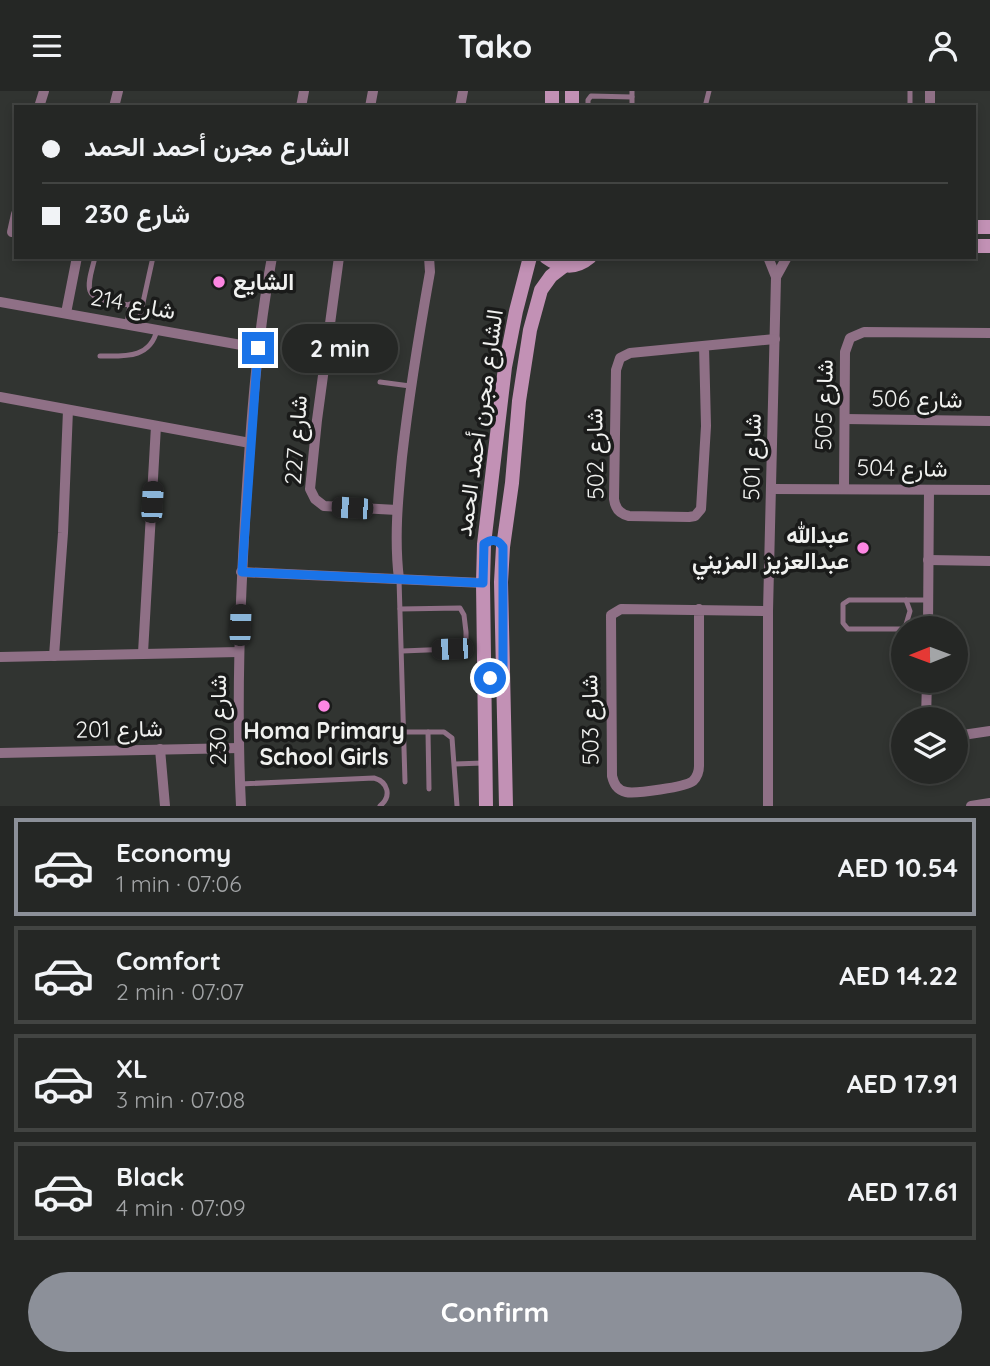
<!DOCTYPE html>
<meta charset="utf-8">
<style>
:root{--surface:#252725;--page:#2d2f2d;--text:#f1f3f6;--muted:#a3a5a7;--line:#424442;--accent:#8c9099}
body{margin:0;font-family:Quicksand,Vazirmatn,sans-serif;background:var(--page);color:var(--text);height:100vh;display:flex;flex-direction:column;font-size:26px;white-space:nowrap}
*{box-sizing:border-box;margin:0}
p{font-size:23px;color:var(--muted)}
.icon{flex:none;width:38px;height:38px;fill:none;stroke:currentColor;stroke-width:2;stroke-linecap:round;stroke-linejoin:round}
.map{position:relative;height:715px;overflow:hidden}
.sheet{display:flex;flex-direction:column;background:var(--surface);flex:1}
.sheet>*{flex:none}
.top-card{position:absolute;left:14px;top:14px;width:962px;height:154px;border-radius:0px;box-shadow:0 4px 10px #0003,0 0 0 2px var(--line);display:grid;align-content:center;height:154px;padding:0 28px;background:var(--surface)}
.needle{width:46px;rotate:269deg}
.controls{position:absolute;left:891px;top:525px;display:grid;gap:14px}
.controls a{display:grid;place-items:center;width:77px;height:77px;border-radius:50%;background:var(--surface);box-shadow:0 4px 10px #0003,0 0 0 2px var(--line);font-size:35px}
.end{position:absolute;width:32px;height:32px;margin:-16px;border:9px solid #1a73e8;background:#fff;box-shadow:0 0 0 4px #fff}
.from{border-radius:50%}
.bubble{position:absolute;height:49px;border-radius:24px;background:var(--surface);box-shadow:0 4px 10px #0003,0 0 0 2px var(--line);font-size:23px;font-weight:700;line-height:49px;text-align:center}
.car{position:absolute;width:21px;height:42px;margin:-21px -10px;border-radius:9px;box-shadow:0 0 5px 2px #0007;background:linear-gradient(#222 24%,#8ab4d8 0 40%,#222 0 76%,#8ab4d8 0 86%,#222 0)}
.top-card b{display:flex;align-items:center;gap:24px;height:66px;font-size:26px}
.top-card b+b{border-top:2px solid var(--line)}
.top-card i{width:18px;height:18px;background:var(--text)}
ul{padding:12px 0 0;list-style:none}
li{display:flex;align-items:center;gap:21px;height:98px;margin:0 14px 10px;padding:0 14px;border:4px solid var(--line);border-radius:0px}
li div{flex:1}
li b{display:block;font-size:26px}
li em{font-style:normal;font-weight:700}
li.active{border-color:var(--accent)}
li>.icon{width:63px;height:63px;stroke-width:1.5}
.primary-button{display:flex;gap:14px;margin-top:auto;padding:14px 28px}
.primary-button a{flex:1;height:80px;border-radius:42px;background:var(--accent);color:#fff;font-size:28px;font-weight:700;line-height:80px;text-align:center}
header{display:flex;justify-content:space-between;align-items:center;height:91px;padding:0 28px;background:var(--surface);font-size:32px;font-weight:700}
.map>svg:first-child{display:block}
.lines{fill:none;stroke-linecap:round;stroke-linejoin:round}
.lane{stroke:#8f7086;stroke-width:5}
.street{stroke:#8f7086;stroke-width:10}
.secondary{stroke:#c291b5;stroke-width:14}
.route{stroke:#1a73e8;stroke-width:9}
.poi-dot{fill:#fd86e2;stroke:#1a1b1a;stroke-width:2.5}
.labels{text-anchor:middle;stroke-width:7;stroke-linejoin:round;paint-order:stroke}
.poi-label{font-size:23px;font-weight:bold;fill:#f0f1ef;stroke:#1a1b1a;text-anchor:start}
.street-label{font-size:23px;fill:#f0f1ef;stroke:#1a1b1a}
</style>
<header><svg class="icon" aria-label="menu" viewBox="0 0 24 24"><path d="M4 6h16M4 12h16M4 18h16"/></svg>Tako<svg class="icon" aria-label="person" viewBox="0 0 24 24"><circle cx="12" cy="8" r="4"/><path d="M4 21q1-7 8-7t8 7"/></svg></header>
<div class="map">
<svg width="990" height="715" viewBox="0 0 990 715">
<rect width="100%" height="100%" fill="#313431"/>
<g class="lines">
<g class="lane">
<polyline points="588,16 588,9 591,5 632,6"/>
<polyline points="632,16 632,0"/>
<polyline points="705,16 709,0"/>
<polyline points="910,16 910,0"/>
<path d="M95,166C93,176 87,191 90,200C93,212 130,213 142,216L153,166"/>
<polyline points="127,233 130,213"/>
<polyline points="138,235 142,216"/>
<path d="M100,265C124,265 150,268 157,239"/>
<polyline points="380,291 410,295"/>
<polyline points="399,488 405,691"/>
<polyline points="400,518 460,517 464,524 466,541 466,548 462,555 452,558 402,560"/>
<polyline points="905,537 910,520 906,509"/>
<polyline points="903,538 848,538 843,532 843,513 849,509 928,509"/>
<polyline points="404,641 444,641 452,647 457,715"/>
<polyline points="428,641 429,698"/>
<polyline points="455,673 483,672"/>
<path d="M240,693L374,687C388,691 392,705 380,715"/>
</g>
<g class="street">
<polyline points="930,0 930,16"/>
<polyline points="39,16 44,0"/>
<polyline points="114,16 118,0"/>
<polyline points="301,16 304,0"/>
<polyline points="370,16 373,0"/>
<polyline points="460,16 463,0"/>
<polyline points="12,141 16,123"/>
<polyline points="339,166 317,329 310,398 315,408 324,415 397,419"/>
<polyline points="768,166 776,186 768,520 768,715"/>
<polyline points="776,186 787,166"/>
<polyline points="0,211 258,257"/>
<polyline points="66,222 77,166"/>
<path d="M704,255L706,335L701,418L695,425L689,426L629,425C620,423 615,417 614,408L616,279L620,267L630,262L775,248"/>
<polyline points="0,306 250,352"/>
<polyline points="845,328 990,330"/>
<polyline points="772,398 990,399"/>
<polyline points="844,398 845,261 850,247 864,241 990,242"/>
<polyline points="928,469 990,470"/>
<polyline points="241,481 483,492"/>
<path d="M399,488C394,447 398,407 402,366C409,304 419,243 430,181L429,166"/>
<path d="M699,518V675C699,680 697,686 693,690C686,696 635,703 626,701C617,699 614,693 612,685L611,524L621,518L768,520"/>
<polyline points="928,537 929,399"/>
<polyline points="143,562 156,335"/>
<polyline points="54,565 63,442 68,319"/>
<polyline points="0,566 239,561"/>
<polyline points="926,628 927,590"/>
<polyline points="956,645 990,640"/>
<polyline points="160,658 165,715"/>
<polyline points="0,662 239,657"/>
<path d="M241,715C236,613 240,512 246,411C251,329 257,247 272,166"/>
<polyline points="971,715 990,712"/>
</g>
<g class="secondary">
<polyline points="552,16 552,0"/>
<polyline points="572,16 572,0"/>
<polyline points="975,136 990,136"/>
<polyline points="975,155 990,155"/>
<path d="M546,166C561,177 576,178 590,166"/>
<polyline points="486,715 483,492 484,453 505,276 516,220 530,166"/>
<polyline points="506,715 501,491 503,456 512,392 519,310 530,239 541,199 551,185 564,175"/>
</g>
</g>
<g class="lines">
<path class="route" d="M258,257L242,481L483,492L484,453C491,448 498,448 503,456V581L498,587H490"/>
</g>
<g class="poi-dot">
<circle cx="219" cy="191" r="7"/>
<circle cx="863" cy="457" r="7"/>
<circle cx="324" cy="615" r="7"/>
</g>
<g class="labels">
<g class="poi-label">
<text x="233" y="199">الشايع</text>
<text x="849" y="452" text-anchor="end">عبدالله<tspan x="849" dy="26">عبدالعزيز المزيني</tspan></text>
<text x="324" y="648" text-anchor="middle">Homa Primary<tspan x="324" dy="26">School Girls</tspan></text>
</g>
<g class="street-label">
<text transform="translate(133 213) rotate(10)" y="8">شارع 214</text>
<text transform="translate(917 308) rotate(1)" y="8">شارع 506</text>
<text transform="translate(824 314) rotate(-89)" y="8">شارع 505</text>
<text transform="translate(479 332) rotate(-82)" y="8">الشارع مجرن أحمد الحمد</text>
<text transform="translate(296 349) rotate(-86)" y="8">شارع 227</text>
<text transform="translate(595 363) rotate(-91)" y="8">شارع 502</text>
<text transform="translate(752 366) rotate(-89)" y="8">شارع 501</text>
<text transform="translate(902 377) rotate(1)" y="8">شارع 504</text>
<text transform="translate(218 629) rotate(-90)" y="8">شارع 230</text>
<text transform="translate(590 629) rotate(-91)" y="8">شارع 503</text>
<text transform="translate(119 638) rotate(-1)" y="8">شارع 201</text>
</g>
</g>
</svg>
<div class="controls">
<a><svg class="needle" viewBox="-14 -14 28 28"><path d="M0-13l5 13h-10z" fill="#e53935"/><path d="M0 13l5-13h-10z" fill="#a3a5a7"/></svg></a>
<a><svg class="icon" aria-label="layers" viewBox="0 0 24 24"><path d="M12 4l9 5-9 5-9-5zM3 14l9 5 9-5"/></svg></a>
</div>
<i class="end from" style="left:490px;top:587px"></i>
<i class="end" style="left:258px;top:257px"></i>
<div class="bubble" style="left:282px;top:233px;width:116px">2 min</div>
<i class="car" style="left:152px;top:411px;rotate:3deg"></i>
<i class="car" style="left:352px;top:417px;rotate:274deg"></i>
<i class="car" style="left:240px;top:534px;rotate:2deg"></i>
<i class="car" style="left:452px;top:558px;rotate:268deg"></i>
<div class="top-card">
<b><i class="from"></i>الشارع مجرن أحمد الحمد</b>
<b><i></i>شارع 230</b>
</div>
</div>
<section class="sheet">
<ul>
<li class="active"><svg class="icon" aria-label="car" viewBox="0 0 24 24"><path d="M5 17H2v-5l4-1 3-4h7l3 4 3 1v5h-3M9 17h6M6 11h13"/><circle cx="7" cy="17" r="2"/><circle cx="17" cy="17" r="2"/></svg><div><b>Economy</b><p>1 min · 07:06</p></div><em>AED 10.54</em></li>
<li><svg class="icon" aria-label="car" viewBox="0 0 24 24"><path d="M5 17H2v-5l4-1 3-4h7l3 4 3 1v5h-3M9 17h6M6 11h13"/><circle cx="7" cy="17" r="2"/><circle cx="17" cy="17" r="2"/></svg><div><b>Comfort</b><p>2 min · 07:07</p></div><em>AED 14.22</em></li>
<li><svg class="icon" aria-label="car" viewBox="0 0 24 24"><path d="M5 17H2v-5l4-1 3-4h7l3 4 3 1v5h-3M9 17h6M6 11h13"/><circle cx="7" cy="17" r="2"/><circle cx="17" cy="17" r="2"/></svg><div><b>XL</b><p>3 min · 07:08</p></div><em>AED 17.91</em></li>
<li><svg class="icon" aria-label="car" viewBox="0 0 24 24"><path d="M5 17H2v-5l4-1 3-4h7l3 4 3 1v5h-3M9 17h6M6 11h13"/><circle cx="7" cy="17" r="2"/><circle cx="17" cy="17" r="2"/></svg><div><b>Black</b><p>4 min · 07:09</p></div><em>AED 17.61</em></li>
</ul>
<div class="primary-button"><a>Confirm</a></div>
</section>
